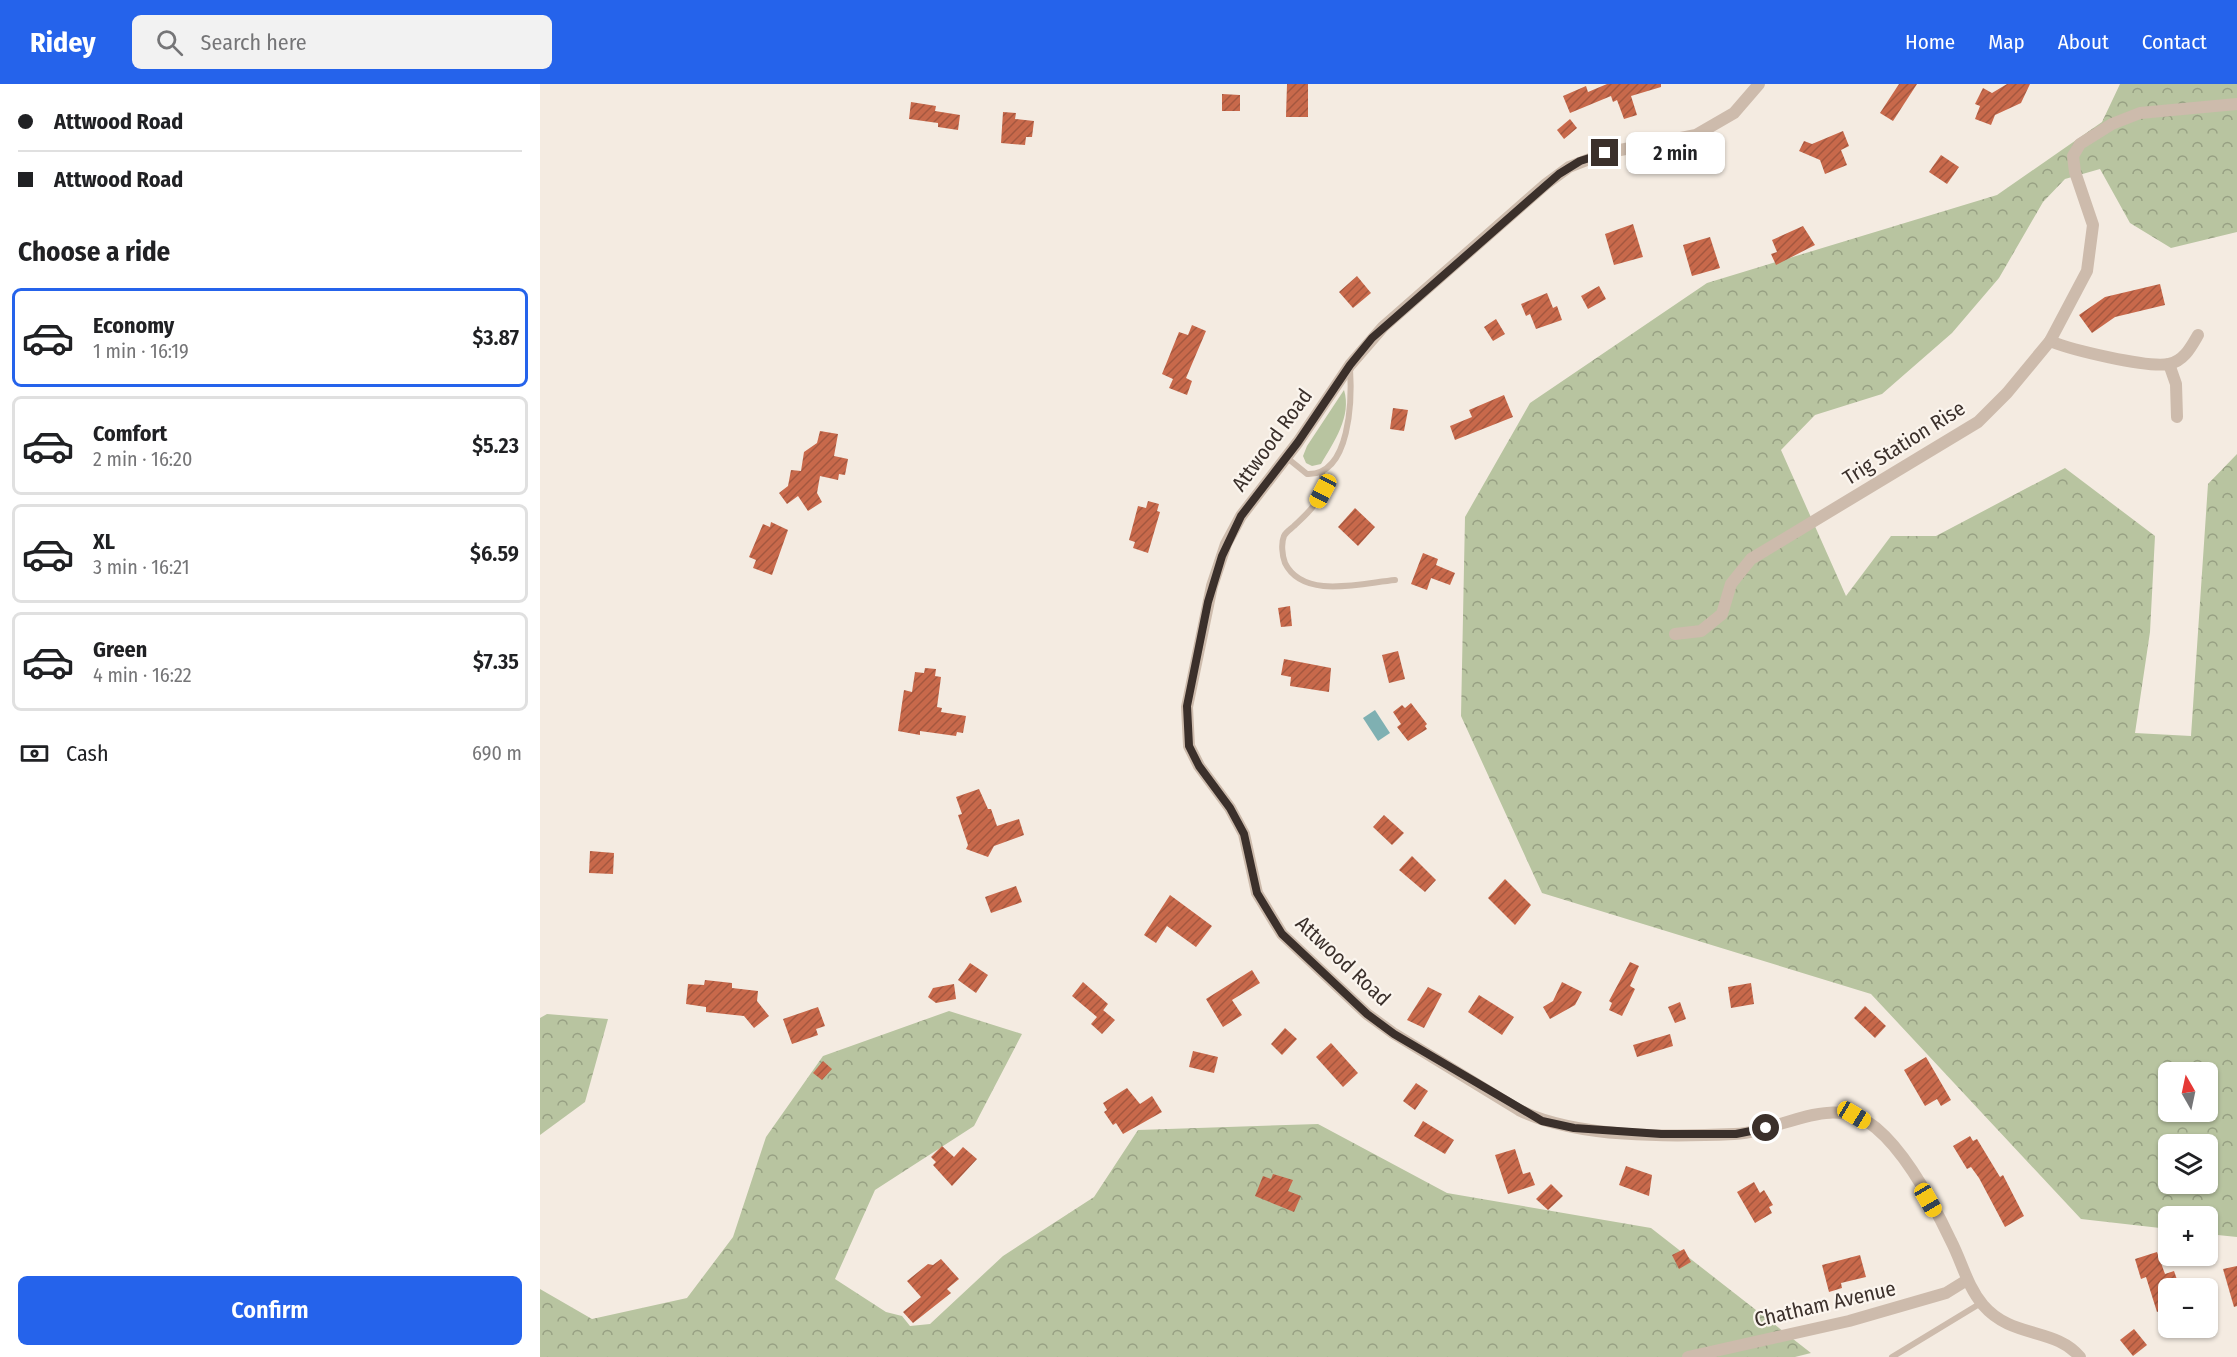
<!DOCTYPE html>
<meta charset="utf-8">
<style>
:root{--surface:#fff;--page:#f2f2f2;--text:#202124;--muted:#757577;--line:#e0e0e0;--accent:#2563eb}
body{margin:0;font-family:"Fira Sans Condensed",sans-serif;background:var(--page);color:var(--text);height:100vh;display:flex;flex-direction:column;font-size:22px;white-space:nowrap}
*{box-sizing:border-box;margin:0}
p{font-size:20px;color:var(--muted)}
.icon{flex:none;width:33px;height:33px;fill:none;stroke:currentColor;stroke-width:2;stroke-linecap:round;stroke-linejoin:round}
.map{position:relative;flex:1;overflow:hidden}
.drawer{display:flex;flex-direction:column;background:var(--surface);width:540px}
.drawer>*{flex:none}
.hud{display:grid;align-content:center;height:132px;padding:0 18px;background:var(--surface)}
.needle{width:39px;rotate:351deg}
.buttons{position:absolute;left:1618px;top:978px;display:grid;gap:12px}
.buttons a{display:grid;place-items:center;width:60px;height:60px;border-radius:9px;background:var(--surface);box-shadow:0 2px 4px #0004;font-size:30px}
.end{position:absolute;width:27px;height:27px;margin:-14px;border:8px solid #3b302b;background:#fff;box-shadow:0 0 0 3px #fff}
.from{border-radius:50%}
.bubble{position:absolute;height:42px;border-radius:9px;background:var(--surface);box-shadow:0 2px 4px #0004;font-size:20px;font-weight:600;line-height:42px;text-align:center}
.car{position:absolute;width:18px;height:36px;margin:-18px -9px;border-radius:8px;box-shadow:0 0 4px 2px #0007;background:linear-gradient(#f5c518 24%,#345 0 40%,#f5c518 0 76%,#345 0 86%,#f5c518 0)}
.hud b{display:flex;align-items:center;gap:21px;height:57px;font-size:22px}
.hud b+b{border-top:2px solid var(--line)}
.hud i{width:15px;height:15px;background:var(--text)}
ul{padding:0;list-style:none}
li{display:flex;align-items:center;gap:18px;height:99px;margin:0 12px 9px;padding:0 6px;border:3px solid var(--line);border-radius:9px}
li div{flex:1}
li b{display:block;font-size:22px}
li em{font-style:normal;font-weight:600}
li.on{border-color:var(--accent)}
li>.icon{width:54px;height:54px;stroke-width:1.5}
h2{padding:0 18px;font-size:27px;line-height:72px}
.pay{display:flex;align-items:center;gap:15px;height:66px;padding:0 18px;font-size:22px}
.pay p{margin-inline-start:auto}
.cta{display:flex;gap:12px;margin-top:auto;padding:12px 18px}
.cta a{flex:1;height:69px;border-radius:9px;background:var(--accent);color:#fff;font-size:24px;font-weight:600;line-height:69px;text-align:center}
header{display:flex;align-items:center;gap:36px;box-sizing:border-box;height:84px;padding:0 30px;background:var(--accent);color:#fff}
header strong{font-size:28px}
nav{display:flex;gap:33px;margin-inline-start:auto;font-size:21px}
.search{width:420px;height:54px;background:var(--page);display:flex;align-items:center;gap:15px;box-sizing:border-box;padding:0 21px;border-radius:9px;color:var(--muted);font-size:22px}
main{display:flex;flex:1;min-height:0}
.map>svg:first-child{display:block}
.grass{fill:#b8c4a0}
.forest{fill:url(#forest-crowns);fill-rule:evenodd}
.water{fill:#7fb0b2}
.building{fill:url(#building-hatch)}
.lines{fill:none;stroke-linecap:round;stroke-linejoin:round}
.service{stroke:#cdbbac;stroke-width:6}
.minor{stroke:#cdbbac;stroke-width:12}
.route{stroke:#3b302b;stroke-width:8}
.labels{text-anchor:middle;stroke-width:4.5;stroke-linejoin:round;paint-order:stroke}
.street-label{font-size:21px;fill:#3b302b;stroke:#fbf5ee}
</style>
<header>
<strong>Ridey</strong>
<div class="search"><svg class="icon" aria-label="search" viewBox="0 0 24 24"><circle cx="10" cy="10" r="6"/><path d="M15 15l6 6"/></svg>Search here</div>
<nav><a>Home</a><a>Map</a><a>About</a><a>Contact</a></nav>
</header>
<main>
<section class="drawer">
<div class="hud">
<b><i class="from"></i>Attwood Road</b>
<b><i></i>Attwood Road</b>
</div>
<h2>Choose a ride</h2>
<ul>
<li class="on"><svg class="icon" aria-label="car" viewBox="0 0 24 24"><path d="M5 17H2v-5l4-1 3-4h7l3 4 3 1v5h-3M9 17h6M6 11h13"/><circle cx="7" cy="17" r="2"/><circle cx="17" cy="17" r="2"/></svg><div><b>Economy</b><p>1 min · 16:19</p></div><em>$3.87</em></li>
<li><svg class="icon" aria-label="car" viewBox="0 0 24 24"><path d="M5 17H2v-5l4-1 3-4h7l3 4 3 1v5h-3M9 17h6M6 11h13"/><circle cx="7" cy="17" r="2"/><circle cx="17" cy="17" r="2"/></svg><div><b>Comfort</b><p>2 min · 16:20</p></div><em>$5.23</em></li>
<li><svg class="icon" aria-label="car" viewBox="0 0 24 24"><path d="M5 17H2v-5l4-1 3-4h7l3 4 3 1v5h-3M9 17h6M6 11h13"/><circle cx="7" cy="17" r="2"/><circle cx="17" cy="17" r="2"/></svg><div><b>XL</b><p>3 min · 16:21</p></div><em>$6.59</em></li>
<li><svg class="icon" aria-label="car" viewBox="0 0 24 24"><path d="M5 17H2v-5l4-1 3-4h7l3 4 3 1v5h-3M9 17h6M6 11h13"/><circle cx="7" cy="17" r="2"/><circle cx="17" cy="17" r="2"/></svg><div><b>Green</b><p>4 min · 16:22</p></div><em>$7.35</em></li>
</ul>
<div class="pay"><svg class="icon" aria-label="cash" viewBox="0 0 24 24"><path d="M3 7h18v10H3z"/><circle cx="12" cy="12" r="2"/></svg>Cash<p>690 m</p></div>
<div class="cta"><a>Confirm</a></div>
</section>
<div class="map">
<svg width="1697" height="1273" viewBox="0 0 1697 1273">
<defs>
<pattern id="forest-crowns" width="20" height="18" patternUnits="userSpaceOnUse" patternTransform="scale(1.5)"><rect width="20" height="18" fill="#b8c4a0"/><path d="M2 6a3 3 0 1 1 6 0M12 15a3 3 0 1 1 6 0" fill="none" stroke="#97a083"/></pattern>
<pattern id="building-hatch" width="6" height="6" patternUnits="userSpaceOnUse" patternTransform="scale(1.5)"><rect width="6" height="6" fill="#c8694b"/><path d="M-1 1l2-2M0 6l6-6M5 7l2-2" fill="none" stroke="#a4573f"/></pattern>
</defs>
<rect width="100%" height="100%" fill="#f4ebe1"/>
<path class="grass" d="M804,306C812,332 794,358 781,380L772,382L766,379L763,372L767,362Z"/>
<g class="forest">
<path d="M1580,0H1697V148L1631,164L1590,139L1560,85L1525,95L1503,118L1459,194L1412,249L1342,310L1275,331L1241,366L1306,512L1351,452H1396L1525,384L1615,452L1610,548L1595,649L1651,652L1668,400L1697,370V1153L1668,1150V1132H1629V1145L1541,1135L1331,910L1002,809L921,632L925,433L990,319L1167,199L1457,111L1562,38ZM1629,988H1668V1028H1629ZM1629,1060H1668V1100H1629Z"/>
<polygon points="409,927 482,950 434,1042 335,1106 295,1195 346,1228 362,1232 370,1242 390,1240 463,1172 554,1113 598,1046 778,1040 907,1109 1111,1144 1271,1269 1255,1273 0,1273 0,1205 52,1235 147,1214 193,1153 226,1053 283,972"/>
<polygon points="7,930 68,935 45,1018 0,1051 0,934"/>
</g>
<polygon class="water" points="835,626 850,649 838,657 823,634"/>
<g class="building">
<polygon points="747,0 768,0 768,33 746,33"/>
<polygon points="1067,0 1121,0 1121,3 1091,12 1097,31 1084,35 1077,16 1073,18 1071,12 1030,29 1023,12 1046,2 1048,8"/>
<polygon points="1359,0 1377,0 1353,37 1340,29"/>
<polygon points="1467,0 1490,0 1481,19 1455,31 1451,41 1435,35 1440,22 1435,20 1443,4 1452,9"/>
<polygon points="682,10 700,11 700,27 682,27"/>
<polygon points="371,18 396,22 395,27 420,31 418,46 398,43 398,39 369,35"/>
<polygon points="463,28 476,29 475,35 494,37 492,53 486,53 485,61 461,59"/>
<polygon points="1030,35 1037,44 1024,55 1017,46"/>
<polygon points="1303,47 1309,62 1301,66 1307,81 1285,90 1280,76 1259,67 1264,57 1272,60"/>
<polygon points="1401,71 1419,83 1407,100 1389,88"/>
<polygon points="1093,140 1103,173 1074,181 1065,150"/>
<polygon points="1263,142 1275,161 1236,181 1231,170 1237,168 1232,156"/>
<polygon points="1170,153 1180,184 1152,192 1143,161"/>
<polygon points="817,192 831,209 813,224 799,208"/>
<polygon points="1620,200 1625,221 1575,233 1552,249 1539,231 1565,213"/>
<polygon points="1059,202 1066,215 1048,225 1041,212"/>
<polygon points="1007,209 1013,224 1017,222 1022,236 996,245 990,230 986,232 981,220"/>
<polygon points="956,235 965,250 953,257 944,243"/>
<polygon points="652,241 666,247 646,294 652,297 647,311 629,304 633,295 622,290 639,248 648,251"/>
<polygon points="964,311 973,333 915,356 910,342 932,333 929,326"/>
<polygon points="853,324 868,326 864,347 850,345"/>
<polygon points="280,347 298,350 294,372 308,375 305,391 299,390 298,396 280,392 277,409 282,418 268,427 258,412 247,420 239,409 248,402 251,386 261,387 264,368 277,359"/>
<polygon points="608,417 619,420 617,427 620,428 608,469 593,464 595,458 589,456 598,422 606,424"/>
<polygon points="815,424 835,443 818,462 798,443"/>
<polygon points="231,438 248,446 232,491 213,484 216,476 209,473 223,440 230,443"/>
<polygon points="883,469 898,475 896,481 915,489 910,501 891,494 887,506 871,500"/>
<polygon points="750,522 752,542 741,543 738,524"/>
<polygon points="858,567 865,595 849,599 842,571"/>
<polygon points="744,575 791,584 789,608 750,602 751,593 741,591"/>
<polygon points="385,584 396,585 395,592 401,593 397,623 402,624 401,628 426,632 423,649 417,648 416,652 380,647 380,651 358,647 364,606 372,608 375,588 384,589"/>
<polygon points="871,619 887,640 885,642 887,645 868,657 857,643 861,640 853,628 862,621 865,624"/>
<polygon points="439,705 448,725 451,725 457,742 479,735 484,751 454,762 448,773 426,765 428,761 418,731 422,730 416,713"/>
<polygon points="844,731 864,749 852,761 833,743"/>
<polygon points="50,767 74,769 73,790 49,789"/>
<polygon points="872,772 896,796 885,808 859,786"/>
<polygon points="965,795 991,821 975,841 948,814"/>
<polygon points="476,802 482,818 451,829 445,813"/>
<polygon points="630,811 672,842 656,863 627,842 616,859 604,851"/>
<polygon points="1090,878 1099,882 1090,902 1095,905 1082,932 1069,926 1072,919 1069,917"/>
<polygon points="430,879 448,891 436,909 418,896"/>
<polygon points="712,886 720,899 692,916 702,931 683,943 666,915"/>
<polygon points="165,896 192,899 192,904 218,907 217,917 229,932 214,944 204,932 166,928 166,923 146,920 148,900 164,901"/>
<polygon points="543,898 568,920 561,929 563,926 575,936 562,950 551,940 557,933 532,912"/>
<polygon points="1022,898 1042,908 1035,921 1010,935 1003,923 1013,917"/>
<polygon points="1211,899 1214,920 1191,924 1188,903"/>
<polygon points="414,900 416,915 396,919 388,913 393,904"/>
<polygon points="888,903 902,910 884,944 867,936"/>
<polygon points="939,911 974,933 962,951 928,928"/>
<polygon points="1140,918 1146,935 1135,939 1128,923"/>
<polygon points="1325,922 1346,942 1335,954 1314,934"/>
<polygon points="278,923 285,942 276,945 278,951 252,960 243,935"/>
<polygon points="745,944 757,955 742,971 731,960"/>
<polygon points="1130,950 1133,962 1097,973 1093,961"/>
<polygon points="791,959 818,989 803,1003 776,973"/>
<polygon points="653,967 678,973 674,989 649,983"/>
<polygon points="1386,973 1411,1016 1401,1022 1397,1015 1385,1022 1364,986"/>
<polygon points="283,977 292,985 282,996 273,989"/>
<polygon points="876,999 888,1007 875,1026 863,1017"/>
<polygon points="587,1004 600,1020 612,1012 622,1028 583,1050 576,1039 573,1041 564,1028 567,1026 563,1019"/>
<polygon points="883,1037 914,1056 905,1070 874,1052"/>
<polygon points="1430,1052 1433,1057 1437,1055 1460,1093 1463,1091 1484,1132 1465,1143 1439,1094 1431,1083 1427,1085 1413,1062"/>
<polygon points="402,1062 414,1073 423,1063 437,1075 412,1102 393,1081 396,1078 391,1073"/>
<polygon points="975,1065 983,1090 990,1088 995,1101 968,1110 955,1071"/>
<polygon points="1086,1082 1112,1091 1109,1112 1079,1101"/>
<polygon points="733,1090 753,1096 748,1107 761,1112 754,1128 715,1112 723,1092 731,1095"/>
<polygon points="1214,1098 1220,1109 1224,1106 1233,1121 1229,1123 1232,1129 1215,1139 1197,1108"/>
<polygon points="1011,1100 1023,1112 1008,1126 996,1115"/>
<polygon points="1144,1165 1151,1178 1139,1185 1132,1171"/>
<polygon points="1617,1168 1625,1190 1634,1187 1640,1204 1629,1204 1629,1224 1617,1228 1606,1193 1601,1195 1595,1175"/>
<polygon points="1320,1171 1326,1193 1301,1199 1302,1204 1289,1208 1282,1181"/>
<polygon points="401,1175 419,1195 407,1205 411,1209 373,1239 363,1228 381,1213 367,1197 388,1180 393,1181"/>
<polygon points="1697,1182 1697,1222 1694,1223 1683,1185"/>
<polygon points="1594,1245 1607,1261 1593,1272 1580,1256"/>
</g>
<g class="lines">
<g class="service">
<path d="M746,373L767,390C811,392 812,314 810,284"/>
<path d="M782,388C783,417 774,423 754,442C751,445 746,448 744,452C741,459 742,471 745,479C763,516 822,499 855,496"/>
<polyline points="1352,1273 1441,1219"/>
</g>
<g class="minor">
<path d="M1219,0L1194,29L1156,51L1065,69L1029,83L1006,100L843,243L810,281L758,358L701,432L686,460L672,502L647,623L649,662L659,682L690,724L704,750L717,809L742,850L827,930L853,949L979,1026C1036,1054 1130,1053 1194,1050C1243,1048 1290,1007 1336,1044C1366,1069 1394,1121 1411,1157C1422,1178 1427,1202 1443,1221C1472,1255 1515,1243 1540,1273"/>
<path d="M1510,257C1532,266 1606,284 1629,280C1644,277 1651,263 1658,251"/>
<polyline points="1629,280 1636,300 1637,333"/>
<polyline points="1135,550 1161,547 1182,530 1191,500 1211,475 1438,338 1467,309 1510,257 1547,187 1553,141 1535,88 1533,72 1540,60 1572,40 1600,29 1697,20"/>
<polyline points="1148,1273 1309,1237 1406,1209 1427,1196"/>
</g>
</g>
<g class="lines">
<polyline class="route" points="1065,69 1040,77 1019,90 832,254 810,281 758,358 701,432 682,472 668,518 647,622 649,662 659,682 690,724 704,750 717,809 742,850 827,930 854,950 1002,1037 1034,1044 1121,1050 1196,1050 1226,1044"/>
</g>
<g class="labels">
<g class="street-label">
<text transform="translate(732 356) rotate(-54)" y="7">Attwood Road</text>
<text transform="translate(1364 359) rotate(-32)" y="7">Trig Station Rise</text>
<text transform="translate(803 877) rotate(43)" y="7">Attwood Road</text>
<text transform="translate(1285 1220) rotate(-13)" y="7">Chatham Avenue</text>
</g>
</g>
</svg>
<div class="buttons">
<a><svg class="needle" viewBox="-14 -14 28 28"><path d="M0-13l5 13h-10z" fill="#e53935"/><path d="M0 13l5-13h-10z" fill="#757577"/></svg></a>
<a><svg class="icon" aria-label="layers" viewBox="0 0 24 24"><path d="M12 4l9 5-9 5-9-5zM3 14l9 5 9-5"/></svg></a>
<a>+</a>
<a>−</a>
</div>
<i class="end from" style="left:1226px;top:1044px"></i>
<i class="end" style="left:1065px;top:69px"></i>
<div class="bubble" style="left:1086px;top:48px;width:99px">2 min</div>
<i class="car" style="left:783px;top:407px;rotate:208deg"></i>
<i class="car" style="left:1314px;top:1031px;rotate:121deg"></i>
<i class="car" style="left:1388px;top:1116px;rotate:150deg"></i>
</div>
</main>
